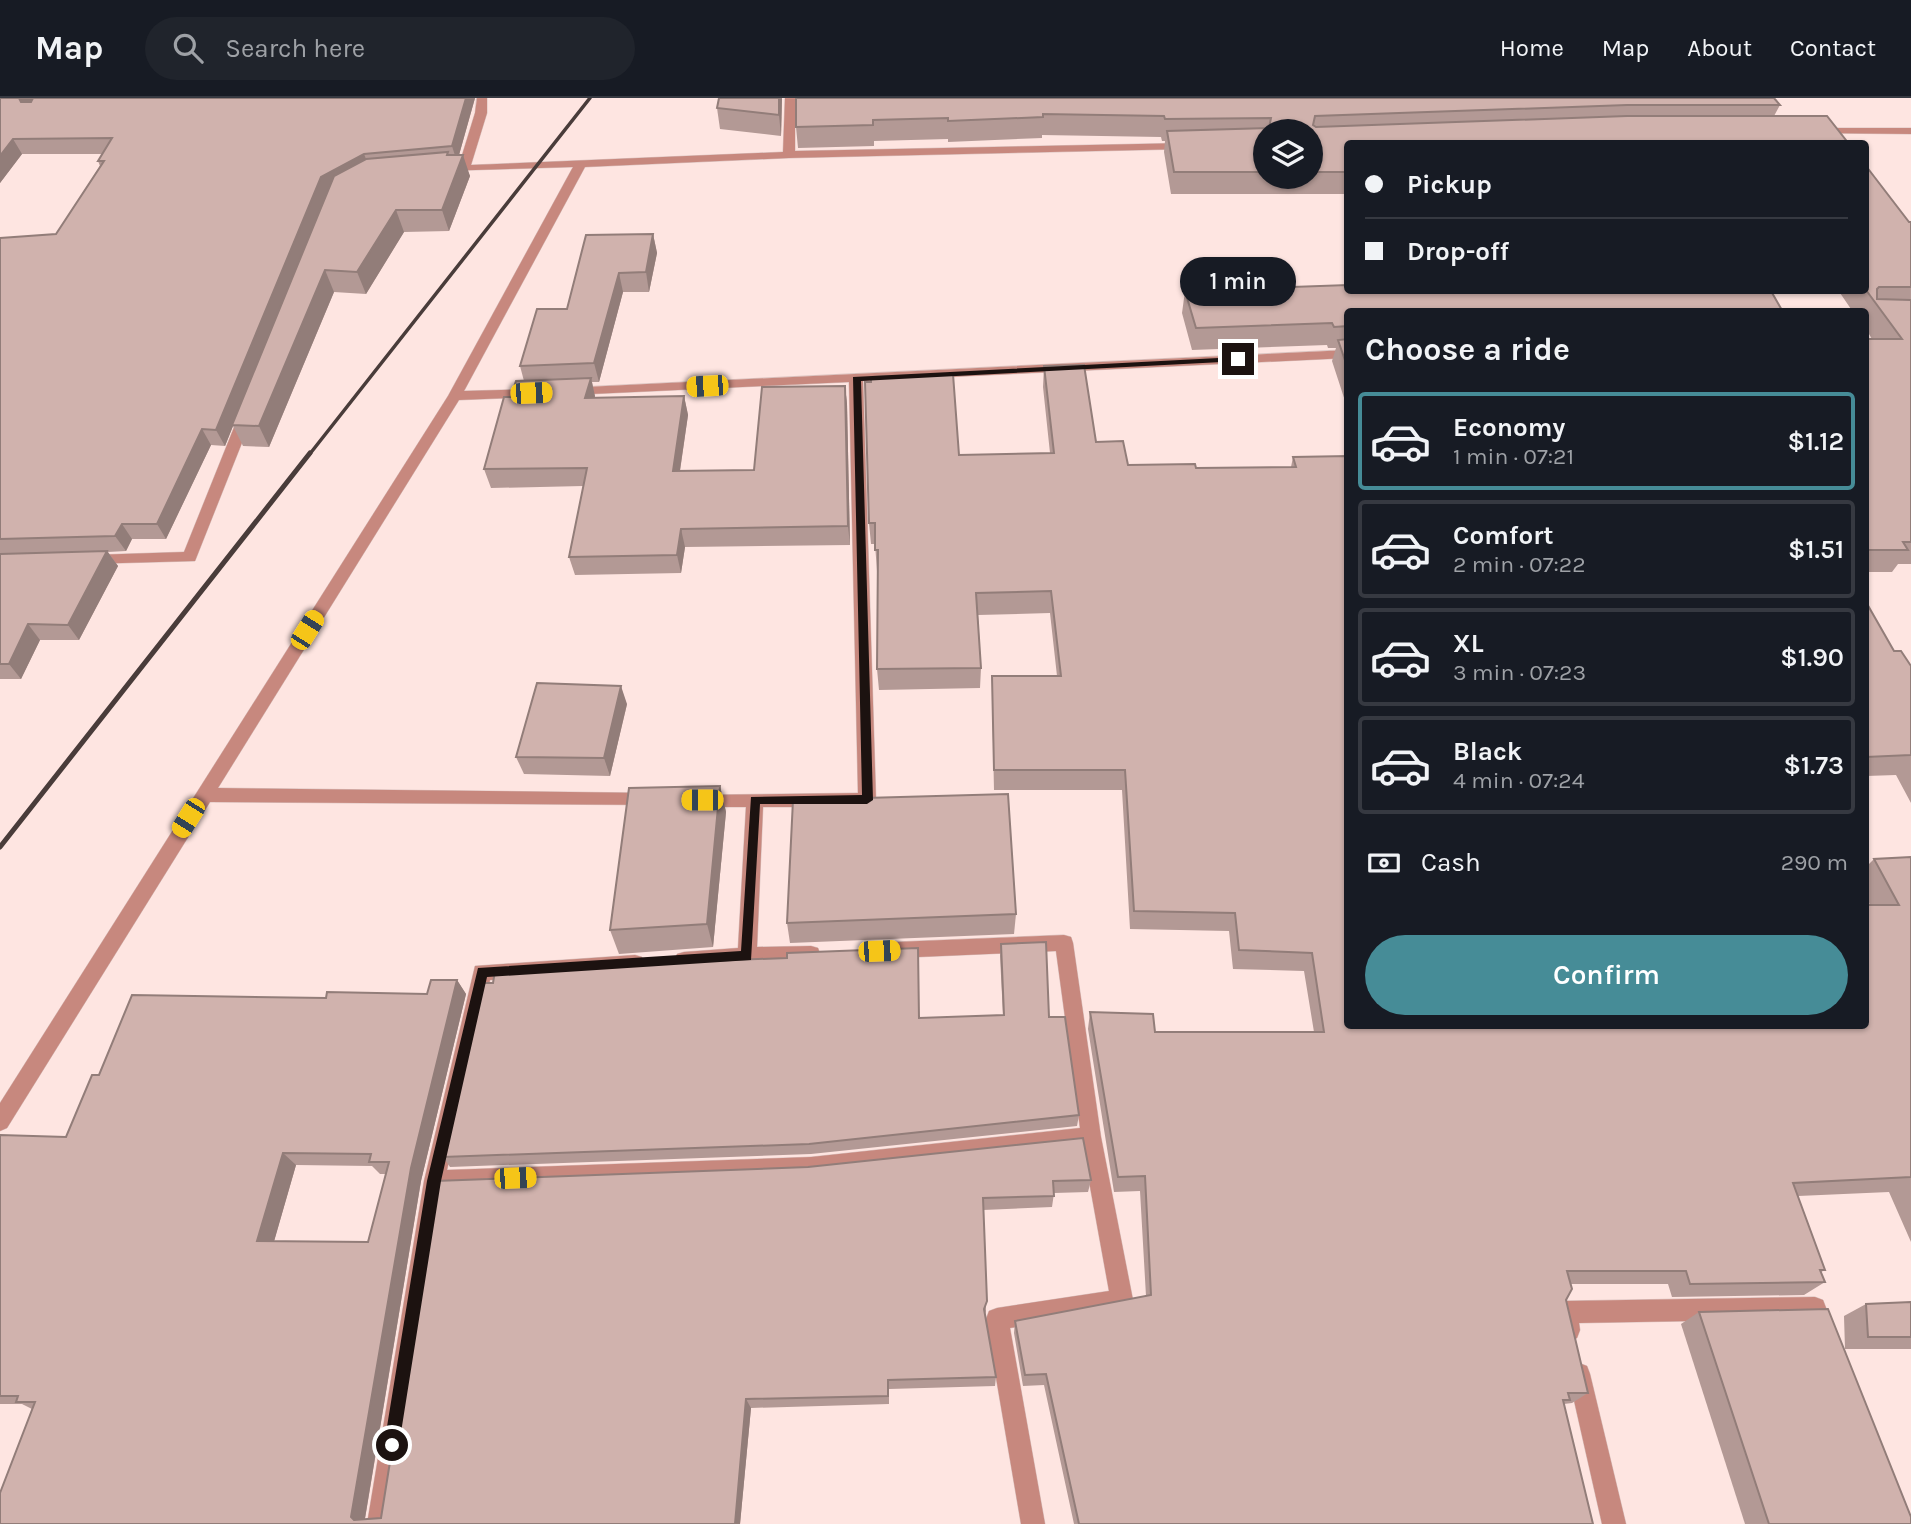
<!DOCTYPE html>
<meta charset="utf-8">
<style>
:root{--surface:#171b24;--page:#20242c;--text:#f1f3f6;--muted:#9ea1a6;--line:#363941;--accent:#468c97}
body{margin:0;font-family:Karla,sans-serif;background:var(--page);color:var(--text);height:100vh;display:flex;flex-direction:column;font-size:26px;white-space:nowrap}
*{box-sizing:border-box;margin:0}
p{font-size:23px;color:var(--muted)}
.icon{flex:none;width:38px;height:38px;fill:none;stroke:currentColor;stroke-width:2;stroke-linecap:round;stroke-linejoin:round}
.map{position:relative;flex:1;overflow:hidden}
.side{position:absolute;left:1344px;top:210px;width:525px;height:721px;display:flex;flex-direction:column;background:var(--surface);border-radius:7px;box-shadow:0 2px 5px #0004}
.side>*{flex:none}
.hud{position:absolute;left:1344px;top:42px;width:525px;height:154px;border-radius:7px;box-shadow:0 2px 5px #0004;display:grid;align-content:center;height:154px;padding:0 21px;background:var(--surface)}
.tools{position:absolute;left:1253px;top:21px;display:grid;gap:14px}
.tools a{display:grid;place-items:center;width:70px;height:70px;border-radius:50%;background:var(--surface);box-shadow:0 2px 5px #0004;font-size:35px}
.end{position:absolute;width:32px;height:32px;margin:-16px;border:9px solid #1c1210;background:#fff;box-shadow:0 0 0 4px #fff}
.from{border-radius:50%}
.bubble{position:absolute;height:49px;border-radius:24px;background:var(--surface);box-shadow:0 2px 5px #0004;font-size:23px;font-weight:600;line-height:49px;text-align:center}
.car{position:absolute;width:21px;height:42px;margin:-21px -10px;border-radius:9px;box-shadow:0 0 5px 2px #0007;background:linear-gradient(#f5c518 24%,#345 0 40%,#f5c518 0 76%,#345 0 86%,#f5c518 0)}
.hud b{display:flex;align-items:center;gap:24px;height:66px;font-size:26px}
.hud b+b{border-top:2px solid var(--line)}
.hud i{width:18px;height:18px;background:var(--text)}
ul{padding:0;list-style:none}
li{display:flex;align-items:center;gap:21px;height:98px;margin:0 14px 10px;padding:0 7px;border:4px solid var(--line);border-radius:7px}
li div{flex:1}
li b{display:block;font-size:26px}
li em{font-style:normal;font-weight:600}
li.selected{border-color:var(--accent)}
li>.icon{width:63px;height:63px;stroke-width:1.5}
h2{padding:0 21px;font-size:32px;line-height:84px}
.pay{display:flex;align-items:center;gap:18px;height:77px;padding:0 21px;font-size:26px}
.pay p{margin-inline-start:auto}
.primary-button{display:flex;gap:14px;margin-top:auto;padding:14px 21px}
.primary-button a{flex:1;height:80px;border-radius:42px;background:var(--accent);color:#fff;font-size:28px;font-weight:600;line-height:80px;text-align:center}
header{display:flex;align-items:center;gap:42px;box-sizing:border-box;height:98px;padding:0 35px;background:var(--surface);border-bottom:2px solid var(--line)}
header strong{font-size:33px}
nav{display:flex;gap:38px;margin-inline-start:auto;font-size:24px}
.search{width:490px;height:63px;background:var(--page);display:flex;align-items:center;gap:18px;box-sizing:border-box;padding:0 24px;border-radius:38px;color:var(--muted);font-size:26px}
.map>svg:first-child{display:block}
.lines{fill:none;stroke-linecap:round;stroke-linejoin:round}
.street-casing{stroke:#dac3c0;stroke-width:1}
.street{fill:#c7887e;fill-rule:evenodd}
.rail-far1{stroke:#493c3a;stroke-width:3.5}
.rail{stroke:#493c3a;stroke-width:5}
.wall{fill:#b39995;fill-rule:evenodd}
.shaded-wall{fill:#927d79}
.building{fill:#d0b2ad;stroke:#927d79;stroke-width:2;fill-rule:evenodd}
.route{fill:#1c1210}
</style>
<header>
<strong>Map</strong>
<div class="search"><svg class="icon" aria-label="search" viewBox="0 0 24 24"><circle cx="10" cy="10" r="6"/><path d="M15 15l6 6"/></svg>Search here</div>
<nav><a>Home</a><a>Map</a><a>About</a><a>Contact</a></nav>
</header>
<div class="map">
<svg width="1911" height="1426" viewBox="0 0 1911 1426">
<rect width="100%" height="100%" fill="#fee5e1"/>
<g class="lines">
<g class="street-casing">
<g id="street">
<polygon points="477,0 487,0 487,15 471,67 783,54 785,0 795,0 795,53 1187,45 1193,48 1187,51 789,60 585,69 464,293 535,291 542,295 535,299 459,302 218,690 652,695 658,697 661,702 658,707 210,704 7,1030 0,1033 0,1005 448,298 573,69 441,73 441,69 459,67 475,15"/>
<polygon points="1817,30 1911,30 1911,36 1813,35 1813,31"/>
<polygon points="1348,252 1348,260 863,283 876,702 873,707 867,709 763,709 757,849 811,848 818,850 820,856 818,862 684,870 677,868 675,862 677,856 684,854 738,850 746,709 701,709 695,707 692,702 695,697 858,695 849,284 570,297 563,293 565,290"/>
<polygon points="246,313 253,317 195,463 86,466 83,462 91,457 184,454 239,317"/>
<polygon points="1064,837 1071,839 1073,845 1101,1039 1133,1202 1130,1210 1122,1213 1010,1230 1045,1426 1021,1426 986,1221 989,1213 997,1210 1109,1193 1083,1050 811,1079 443,1093 391,1426 367,1426 424,1083 475,868 635,857 642,859 644,865 642,871 635,873 490,882 447,1072 811,1059 1080,1030 1056,853 895,860 888,858 886,852 888,846 895,844"/>
<polygon points="1815,1199 1823,1202 1835,1233 1832,1241 1824,1244 1816,1241 1808,1221 1579,1225 1580,1232 1577,1240 1569,1243 1561,1240 1554,1214 1557,1206 1565,1203"/>
<polygon points="1579,1265 1587,1268 1590,1276 1626,1426 1602,1426 1568,1276 1571,1268"/>
</g>
</g>
<use href="#street" class="street"/>
<polyline class="rail-far1" points="309,357 590,0"/>
<polyline class="rail" points="0,749 310,355"/>
</g>
<g class="wall">
<polygon points="0,0 475,0 459,57 470,78 449,133 404,134 366,196 334,194 269,349 243,348 233,328 225,348 211,347 166,441 132,441 126,453 108,454 118,468 79,542 40,542 21,581 0,581 0,140 56,136 100,68 98,63 102,56 22,56 0,85"/>
<polygon points="719,0 782,0 781,38 720,31 717,10"/>
<path d="M796,0L1780,7L1774,18L1348,46V96H1171L1164,54L1165,43H1162L1161,39L1042,37V40L948,44V41L874,43V48L798,50L796,29ZM1265,33H1311V79H1265Z"/>
<polygon points="1866,68 1909,124 1911,124 1911,466 1898,466 1892,474 1866,474 1866,241 1872,241 1866,231 1866,214 1853,214 1838,192 1866,192"/>
<polygon points="653,136 657,155 649,194 623,194 599,284 592,284 595,300 684,298 688,317 680,373 754,372 845,288 847,306 850,447 685,449 681,475 575,477 569,459 583,388 491,390 484,371 511,299 524,283 520,268 567,211"/>
<polygon points="1732,192 1731,194 1734,194 1733,192 1767,192 1348,214 1348,312 1332,263 1336,250 1328,250 1327,247 1192,252 1182,215 1185,193"/>
<polygon points="1044,268 1096,344 1128,367 1196,370 1291,369 1293,359 1348,358 1348,928 1870,807 1866,799 1866,769 1874,761 1911,759 1911,1144 1889,1094 1798,1098 1825,1172 1821,1174 1825,1184 1804,1197 1672,1199 1668,1186 1570,1186 1566,1202 1588,1295 1572,1305 1564,1306 1593,1426 1074,1426 1044,1287 1023,1288 1014,1235 1015,1223 1146,1198 1140,1093 1114,1094 1088,931 1090,914 1155,934 1314,934 1304,873 1233,871 1229,833 1130,831 1122,692 994,692 992,599 992,578 1057,578 1050,515 978,517 981,570 980,590 879,592 877,571 878,473 877,473 875,446 871,446 869,425 959,357 1050,355 1043,289"/>
<polygon points="1866,504 1894,553 1911,568 1911,705 1896,677 1866,678"/>
<polygon points="627,606 610,678 524,676 516,659"/>
<polygon points="720,688 726,714 713,849 619,856 610,832"/>
<polygon points="1016,816 1014,836 790,845 787,825"/>
<polygon points="1001,846 1049,919 1079,1017 1077,1028 811,1056 450,1069 443,1059 493,885 709,863 919,920 1003,917 1000,858"/>
<path d="M457,882L466,896L421,1083L365,1421L381,1420L435,1083L1091,1082L1088,1094L1054,1095L1052,1109L983,1112L986,1213L985,1217L996,1279L995,1288L889,1291V1306L751,1310L740,1426H0L32,1311L22,1306H0V1037L66,1039L99,977L326,900L427,896ZM296,1067L372,1068L380,1076H386L368,1144L274,1143Z"/>
<polygon points="1911,1204 1911,1251 1845,1251 1844,1218 1866,1206"/>
<polygon points="1699,1214 1910,1419 1911,1426 1745,1426 1681,1226"/>
</g>
<g class="shaded-wall">
<polygon points="19,0 35,0 27,14"/>
<polygon points="466,0 475,0 457,64 452,48"/>
<polygon points="779,0 782,0 781,38 779,17"/>
<polygon points="13,41 22,56 0,85 0,58"/>
<polygon points="364,56 370,71 327,94 225,348 216,332 321,79"/>
<polygon points="463,57 470,78 449,133 442,112"/>
<polygon points="396,112 404,134 366,196 357,174"/>
<polygon points="653,136 657,155 649,194 646,174"/>
<polygon points="325,172 334,194 269,349 259,328"/>
<polygon points="619,175 623,194 599,284 594,265"/>
<polygon points="591,280 595,298 590,318 585,300"/>
<polygon points="845,288 847,306 850,447 848,428"/>
<polygon points="684,298 688,317 677,392 673,373"/>
<polygon points="202,331 211,347 166,441 157,426"/>
<polygon points="122,426 132,441 126,453 115,438"/>
<polygon points="681,431 685,449 681,475 677,457"/>
<polygon points="107,453 118,468 79,542 68,527"/>
<polygon points="28,526 40,542 21,581 9,566"/>
<polygon points="621,588 627,606 610,678 604,660"/>
<polygon points="720,688 726,714 713,849 707,826"/>
<polygon points="457,882 466,896 421,1083 364,1426 354,1422 351,1419 411,1070"/>
<polygon points="283,1055 296,1067 271,1154 257,1143"/>
<polygon points="746,1301 751,1310 740,1426 735,1426"/>
</g>
<g class="building">
<polygon points="0,0 19,0 21,4 31,4 33,0 466,0 452,48 364,56 321,79 216,332 202,331 157,426 122,426 115,438 0,441 0,140 56,136 104,63 98,63 112,40 13,41 0,58"/>
<polygon points="719,0 779,0 779,17 717,10"/>
<polygon points="796,0 1774,0 1780,7 1627,7 1315,18 1313,27 1316,29 1627,18 1827,18 1849,46 1348,46 1348,74 1311,74 1311,33 1265,33 1265,74 1174,74 1167,33 1269,30 1271,20 1165,21 1164,18 1043,16 1043,19 948,23 948,20 873,22 873,27 796,29"/>
<polygon points="448,54 447,57 463,57 442,112 396,112 357,174 325,172 259,328 232,327 334,78 366,61"/>
<polygon points="1866,68 1909,124 1911,124 1911,189 1879,189 1877,191 1877,201 1911,202 1911,444 1903,444 1908,452 1866,452 1866,241 1902,241 1866,192"/>
<polygon points="653,136 646,174 619,175 594,265 520,268 537,211 567,211 586,137"/>
<polygon points="1348,187 1348,192 1718,192 1717,194 1771,193 1783,214 1348,214 1348,228 1334,229 1332,225 1196,230 1185,193"/>
<polygon points="1348,241 1348,271 1338,242"/>
<polygon points="1084,267 1096,344 1123,343 1128,367 1195,366 1196,370 1296,369 1293,359 1348,358 1348,928 1866,928 1866,807 1899,807 1874,761 1911,759 1911,1079 1793,1085 1825,1172 1820,1172 1825,1184 1690,1186 1686,1173 1567,1173 1572,1191 1566,1202 1588,1295 1568,1295 1570,1302 1563,1302 1593,1426 1079,1426 1046,1276 1025,1277 1015,1223 1151,1197 1145,1078 1118,1079 1090,914 1153,916 1155,934 1324,934 1312,855 1239,852 1235,815 1134,813 1125,672 994,672 992,578 1061,578 1051,493 976,495 981,570 877,571 878,452 875,452 875,425 869,425 865,284 871,284 871,279 953,276 959,357 1054,355 1044,268"/>
<polygon points="591,280 585,300 684,298 673,373 754,372 762,289 845,288 848,428 681,431 677,457 569,459 587,370 484,371 504,299 511,299 516,283"/>
<polygon points="107,453 68,527 28,526 9,566 0,566 0,456"/>
<polygon points="1866,504 1894,553 1901,553 1911,568 1911,657 1866,659"/>
<polygon points="537,585 621,588 604,660 516,659"/>
<polygon points="720,688 707,826 610,832 629,690"/>
<polygon points="1008,696 1016,816 787,825 793,702"/>
<polygon points="1046,844 1049,919 1065,919 1079,1017 809,1046 443,1059 483,885 493,885 495,873 611,868 611,865 708,859 708,863 787,860 787,855 918,850 919,920 1004,917 1001,846"/>
<path d="M431,882H457L411,1070L351,1419L354,1422L381,1420L435,1083L808,1069L1083,1040L1091,1082L1053,1083L1054,1098L983,1100L987,1203L984,1211L996,1279L888,1282V1298L746,1301L735,1426H0V1395L35,1304H16L18,1298H0V1037L66,1039L92,977H99L132,897L326,900L327,894L427,896ZM283,1055L371,1056L369,1064H389L368,1144L257,1143Z"/>
<polygon points="1911,1204 1911,1239 1868,1239 1866,1206"/>
<polygon points="1828,1211 1911,1419 1911,1426 1769,1426 1699,1214"/>
</g>
<polygon class="route" points="1238,259 1243,261 1241,263 861,283 873,702 867,706 760,706 751,862 487,879 441,1083 399,1347 397,1352 392,1354 386,1352 384,1347 427,1083 478,870 741,853 751,699 862,697 853,279"/>
</svg>
<div class="tools">
<a><svg class="icon" aria-label="layers" viewBox="0 0 24 24"><path d="M12 4l9 5-9 5-9-5zM3 14l9 5 9-5"/></svg></a>
</div>
<i class="end from" style="left:392px;top:1347px"></i>
<i class="end" style="left:1238px;top:261px"></i>
<div class="bubble" style="left:1180px;top:159px;width:116px">1 min</div>
<i class="car" style="left:707px;top:288px;rotate:267deg"></i>
<i class="car" style="left:531px;top:295px;rotate:88deg"></i>
<i class="car" style="left:307px;top:532px;rotate:32deg"></i>
<i class="car" style="left:702px;top:702px;rotate:270deg"></i>
<i class="car" style="left:188px;top:720px;rotate:212deg"></i>
<i class="car" style="left:879px;top:853px;rotate:88deg"></i>
<i class="car" style="left:515px;top:1080px;rotate:88deg"></i>
<div class="hud">
<b><i class="from"></i>Pickup</b>
<b><i></i>Drop-off</b>
</div>
<section class="side">
<h2>Choose a ride</h2>
<ul>
<li class="selected"><svg class="icon" aria-label="car" viewBox="0 0 24 24"><path d="M5 17H2v-5l4-1 3-4h7l3 4 3 1v5h-3M9 17h6M6 11h13"/><circle cx="7" cy="17" r="2"/><circle cx="17" cy="17" r="2"/></svg><div><b>Economy</b><p>1 min · 07:21</p></div><em>$1.12</em></li>
<li><svg class="icon" aria-label="car" viewBox="0 0 24 24"><path d="M5 17H2v-5l4-1 3-4h7l3 4 3 1v5h-3M9 17h6M6 11h13"/><circle cx="7" cy="17" r="2"/><circle cx="17" cy="17" r="2"/></svg><div><b>Comfort</b><p>2 min · 07:22</p></div><em>$1.51</em></li>
<li><svg class="icon" aria-label="car" viewBox="0 0 24 24"><path d="M5 17H2v-5l4-1 3-4h7l3 4 3 1v5h-3M9 17h6M6 11h13"/><circle cx="7" cy="17" r="2"/><circle cx="17" cy="17" r="2"/></svg><div><b>XL</b><p>3 min · 07:23</p></div><em>$1.90</em></li>
<li><svg class="icon" aria-label="car" viewBox="0 0 24 24"><path d="M5 17H2v-5l4-1 3-4h7l3 4 3 1v5h-3M9 17h6M6 11h13"/><circle cx="7" cy="17" r="2"/><circle cx="17" cy="17" r="2"/></svg><div><b>Black</b><p>4 min · 07:24</p></div><em>$1.73</em></li>
</ul>
<div class="pay"><svg class="icon" aria-label="cash" viewBox="0 0 24 24"><path d="M3 7h18v10H3z"/><circle cx="12" cy="12" r="2"/></svg>Cash<p>290 m</p></div>
<div class="primary-button"><a>Confirm</a></div>
</section>
</div>
